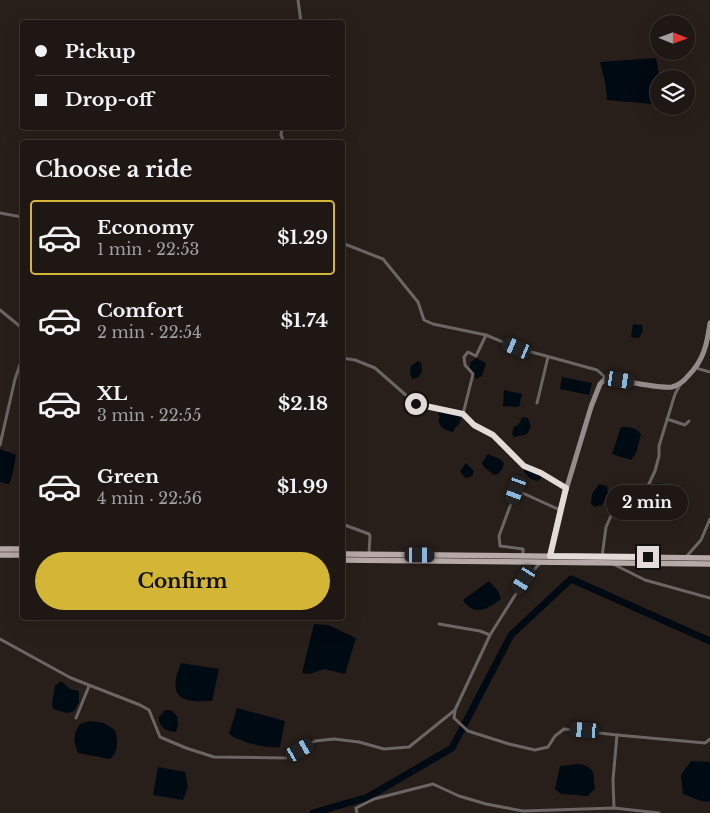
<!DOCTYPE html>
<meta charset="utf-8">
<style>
:root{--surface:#1e1714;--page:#2b2422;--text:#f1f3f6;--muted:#a19fa0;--line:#3c3634;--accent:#d3b635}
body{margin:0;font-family:"Libre Baskerville",serif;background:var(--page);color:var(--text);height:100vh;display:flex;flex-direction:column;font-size:19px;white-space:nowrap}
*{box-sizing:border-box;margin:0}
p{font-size:16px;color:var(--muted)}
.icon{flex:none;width:28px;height:28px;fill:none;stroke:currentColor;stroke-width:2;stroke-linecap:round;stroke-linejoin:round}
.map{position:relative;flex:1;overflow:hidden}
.drawer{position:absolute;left:20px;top:140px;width:325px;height:480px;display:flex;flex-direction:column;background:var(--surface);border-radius:5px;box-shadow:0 5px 20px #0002,0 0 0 1px var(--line)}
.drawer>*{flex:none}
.banner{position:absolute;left:20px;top:20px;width:325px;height:110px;border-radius:5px;box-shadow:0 5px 20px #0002,0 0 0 1px var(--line);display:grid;align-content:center;height:110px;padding:0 15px;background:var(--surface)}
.needle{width:32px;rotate:91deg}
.fabs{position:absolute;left:650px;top:15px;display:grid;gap:10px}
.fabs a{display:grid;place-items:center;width:45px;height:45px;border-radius:50%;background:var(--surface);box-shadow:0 5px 20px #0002,0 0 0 1px var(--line);font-size:25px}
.end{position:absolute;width:22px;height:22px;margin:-11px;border:6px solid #e2dbd8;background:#111;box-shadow:0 0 0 2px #111}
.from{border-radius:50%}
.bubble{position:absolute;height:35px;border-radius:18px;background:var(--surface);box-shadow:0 5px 20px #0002,0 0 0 1px var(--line);font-size:16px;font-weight:800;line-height:35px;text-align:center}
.car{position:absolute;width:15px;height:30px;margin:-15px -8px;border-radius:6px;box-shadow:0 0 4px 1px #0007;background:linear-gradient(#222 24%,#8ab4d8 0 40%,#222 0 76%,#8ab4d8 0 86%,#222 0)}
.banner b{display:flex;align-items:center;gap:18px;height:48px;font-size:19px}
.banner b+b{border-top:1px solid var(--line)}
.banner i{width:12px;height:12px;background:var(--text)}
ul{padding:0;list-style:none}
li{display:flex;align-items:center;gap:15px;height:75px;margin:0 10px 8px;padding:0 5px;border:2px solid transparent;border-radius:5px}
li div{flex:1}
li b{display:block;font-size:19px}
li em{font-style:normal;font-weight:800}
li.selected{border-color:var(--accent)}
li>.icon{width:45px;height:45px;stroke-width:1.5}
h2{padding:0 15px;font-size:22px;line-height:60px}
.primary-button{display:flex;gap:10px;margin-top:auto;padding:10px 15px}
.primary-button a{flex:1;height:58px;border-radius:30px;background:var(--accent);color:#111;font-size:20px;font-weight:800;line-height:58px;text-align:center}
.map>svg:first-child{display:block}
.water{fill:#000a12}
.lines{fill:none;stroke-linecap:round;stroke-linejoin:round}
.river{stroke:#000a12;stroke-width:7}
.street{stroke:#6b6564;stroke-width:3}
.secondary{stroke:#958b8a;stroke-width:5}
.primary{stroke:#b6a9a8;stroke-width:5.5}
.route{stroke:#e2dbd8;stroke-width:6}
</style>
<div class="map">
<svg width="710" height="813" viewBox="0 0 710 813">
<rect width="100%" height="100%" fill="#281f1a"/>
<g class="water">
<polygon points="656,58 660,79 659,79 659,98 653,104 607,100 605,82 600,62"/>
<polygon points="633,324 642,325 643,331 639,338 631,337"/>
<polygon points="476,358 486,363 482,376 476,379 469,368 471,362"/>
<polygon points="418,361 421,363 422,371 419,377 412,379 410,372 411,366"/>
<polygon points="562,377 592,383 589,395 560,389"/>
<polygon points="504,390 522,394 519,407 503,406"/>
<path d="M441,412L461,416L460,423L454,429V432C445,431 441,428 438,420L440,418L438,413Z"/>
<polygon points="522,417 528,418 531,427 527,434 514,437 512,433 514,427 519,424"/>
<path d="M621,427C630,427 635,427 641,434L636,453L631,460L612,454Z"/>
<polygon points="0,449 16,455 12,477 9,484 0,482"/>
<polygon points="488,454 500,459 504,463 502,469 498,474 494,475 484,467 482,463"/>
<polygon points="466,463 474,471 472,476 467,478 464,477 460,471"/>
<path d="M522,467L532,468L541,472L543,476L538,481C529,480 526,475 522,467Z"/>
<polygon points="655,483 665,484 667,490 662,504 650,498"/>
<polygon points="599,484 607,486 608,493 602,505 594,507 591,503 592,494"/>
<path d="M489,581L498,591L501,599C488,609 474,617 463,600Z"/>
<polygon points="314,624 328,625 356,638 345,674 324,669 310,674 302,673"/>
<path d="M181,663L219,669L212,701C180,703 167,697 181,663Z"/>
<polygon points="61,681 70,689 79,691 79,702 74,711 67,713 53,709 52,704 55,686"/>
<path d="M237,708L285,721L280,747C267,749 240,742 229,734Z"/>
<path d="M165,710H171L177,716L178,725L176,732C167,732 158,727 159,717Z"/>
<path d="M89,721L104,723L115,730C118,741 119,751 110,759L78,753C73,741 73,734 80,724Z"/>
<polygon points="691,761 710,762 710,802 701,801 683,794 681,775"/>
<path d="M579,764C596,767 593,774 595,789L587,796L561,794L555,789L560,766Z"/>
<polygon points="158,767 185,772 188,787 183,800 153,795"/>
</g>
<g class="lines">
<polyline class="river" points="313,813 368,797 452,748 511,635 571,579 710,641"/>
<g class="street">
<polyline points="298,0 301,22"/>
<polyline points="282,128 281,135 284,142"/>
<polyline points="0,213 22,217"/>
<polyline points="342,243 383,259 418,302 424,320 433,324 486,335 517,348 597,370 606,378"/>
<polyline points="0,310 22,328"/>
<polyline points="342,358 355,360 375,368 416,404 463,414 474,425 493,435 524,466 541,473 566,488"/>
<polyline points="696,368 710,372"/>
<polyline points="537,403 548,357"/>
<polyline points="463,414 473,374 465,365 464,357 468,352 476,356 486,335"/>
<polyline points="667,419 685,425 689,421"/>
<polyline points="0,445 15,379 22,359"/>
<polyline points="342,524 369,534 370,536 369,554"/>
<polyline points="523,555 523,549 500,546 499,536 516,490 560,510"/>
<polyline points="602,557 606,527 624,487 646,490 655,471 659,456 659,446 675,394 681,383"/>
<polyline points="686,557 701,540 710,519"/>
<polyline points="613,564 645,580 710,598"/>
<polyline points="439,624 480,631 490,635"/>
<polyline points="0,639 71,678 140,705 149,710 160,737 186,748 214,757 286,758 315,741 334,739 359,742 384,749 409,747 455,710 490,635 524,581 541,562"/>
<polyline points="455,711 454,718 468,731 509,744 535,750 548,747 555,736 564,729 617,735 705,743 710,739"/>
<polyline points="76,718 89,686"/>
<polyline points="614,808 613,780 617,735"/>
<polyline points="357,813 356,808 374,799 433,784 459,796 486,804 523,811 614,808 659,813"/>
</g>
<path class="secondary" d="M550,556L560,510L591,407L600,384L606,378C623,380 658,389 672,387C679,385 684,381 688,376C704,360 707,344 710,323"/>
<g class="primary">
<polyline points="0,549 22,549"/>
<polyline points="342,554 710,558"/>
<polyline points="0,555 22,555"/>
<polyline points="342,560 710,564"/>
</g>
</g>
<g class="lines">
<polyline class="route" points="416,404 463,414 474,425 493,435 524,466 541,473 566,488 550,556 648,557"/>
</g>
</svg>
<div class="fabs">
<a><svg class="needle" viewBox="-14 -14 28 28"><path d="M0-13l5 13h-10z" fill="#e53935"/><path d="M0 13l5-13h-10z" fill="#a19fa0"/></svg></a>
<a><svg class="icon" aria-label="layers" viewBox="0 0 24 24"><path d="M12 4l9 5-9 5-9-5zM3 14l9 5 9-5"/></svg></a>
</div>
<i class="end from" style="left:416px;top:404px"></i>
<i class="end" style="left:648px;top:557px"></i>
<div class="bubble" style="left:606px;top:485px;width:82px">2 min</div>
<i class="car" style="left:517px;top:348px;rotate:293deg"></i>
<i class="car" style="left:620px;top:380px;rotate:99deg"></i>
<i class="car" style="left:516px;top:490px;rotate:200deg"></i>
<i class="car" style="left:420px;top:555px;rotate:90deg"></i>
<i class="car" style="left:524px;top:580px;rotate:212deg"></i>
<i class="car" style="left:585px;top:730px;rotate:274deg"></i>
<i class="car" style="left:300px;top:750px;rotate:60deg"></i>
<div class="banner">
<b><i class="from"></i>Pickup</b>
<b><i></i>Drop-off</b>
</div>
<section class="drawer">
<h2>Choose a ride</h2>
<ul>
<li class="selected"><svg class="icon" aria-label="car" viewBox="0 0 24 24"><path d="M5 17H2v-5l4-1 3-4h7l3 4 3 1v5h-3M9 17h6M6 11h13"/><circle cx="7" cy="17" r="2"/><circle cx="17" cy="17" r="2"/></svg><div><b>Economy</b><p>1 min · 22:53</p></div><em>$1.29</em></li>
<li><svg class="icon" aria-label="car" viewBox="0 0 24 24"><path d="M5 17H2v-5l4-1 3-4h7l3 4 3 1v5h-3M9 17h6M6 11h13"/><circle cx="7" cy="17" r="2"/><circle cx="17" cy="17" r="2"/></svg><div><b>Comfort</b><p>2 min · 22:54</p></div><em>$1.74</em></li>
<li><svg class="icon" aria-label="car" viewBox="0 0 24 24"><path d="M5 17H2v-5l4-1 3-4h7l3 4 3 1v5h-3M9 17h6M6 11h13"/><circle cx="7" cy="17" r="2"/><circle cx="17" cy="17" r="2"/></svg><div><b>XL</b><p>3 min · 22:55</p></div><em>$2.18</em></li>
<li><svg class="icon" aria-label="car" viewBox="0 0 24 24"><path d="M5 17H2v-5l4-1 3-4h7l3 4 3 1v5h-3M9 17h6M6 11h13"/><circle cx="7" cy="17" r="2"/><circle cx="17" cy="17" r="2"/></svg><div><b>Green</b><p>4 min · 22:56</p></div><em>$1.99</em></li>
</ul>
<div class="primary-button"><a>Confirm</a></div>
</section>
</div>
